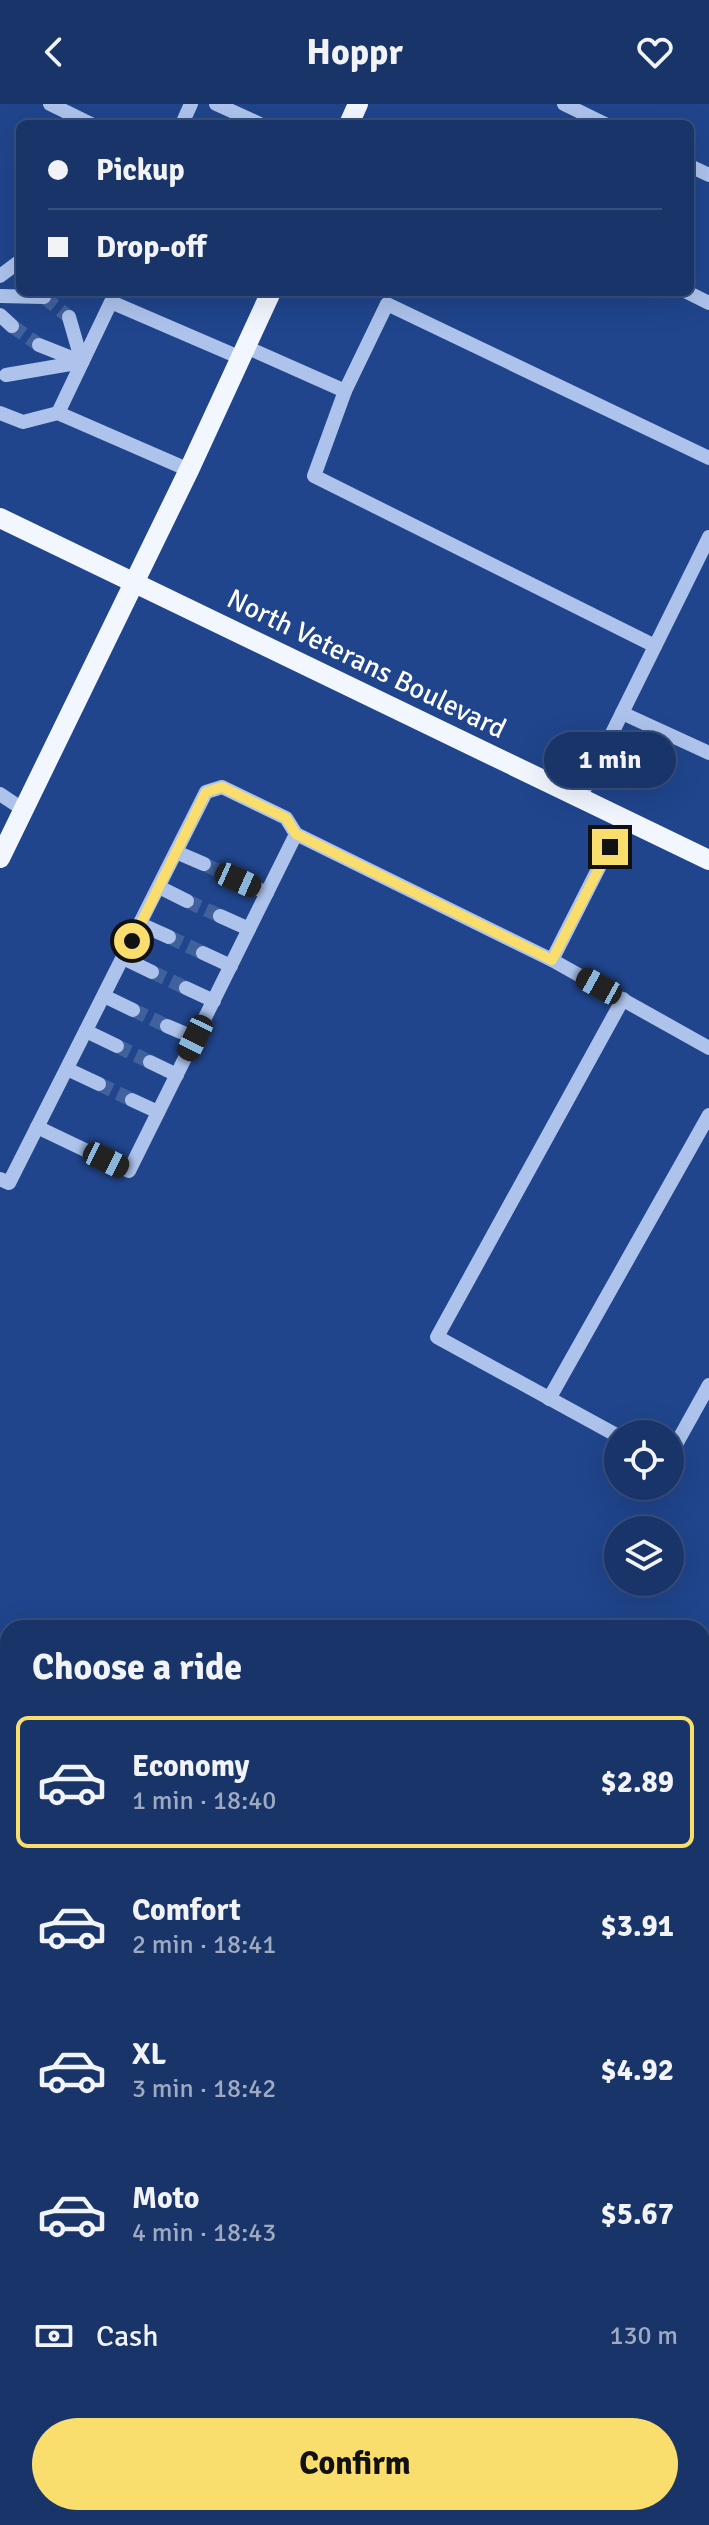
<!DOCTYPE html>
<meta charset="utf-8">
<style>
:root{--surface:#183469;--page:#213c6f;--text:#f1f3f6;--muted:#9faac0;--line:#364f7d;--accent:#f9dd6d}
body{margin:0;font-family:Signika,sans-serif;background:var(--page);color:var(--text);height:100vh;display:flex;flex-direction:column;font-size:30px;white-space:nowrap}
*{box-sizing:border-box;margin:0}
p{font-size:26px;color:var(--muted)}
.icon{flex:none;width:44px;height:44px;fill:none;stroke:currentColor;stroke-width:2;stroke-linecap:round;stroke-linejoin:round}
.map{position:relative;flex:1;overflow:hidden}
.panel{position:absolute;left:0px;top:1516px;width:710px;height:906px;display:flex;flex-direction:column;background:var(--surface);border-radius:24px 24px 0 0;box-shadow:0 8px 32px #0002,0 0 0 2px var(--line)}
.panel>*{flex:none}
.guide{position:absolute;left:16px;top:16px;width:678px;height:176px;border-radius:12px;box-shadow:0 8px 32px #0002,0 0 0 2px var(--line);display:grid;align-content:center;height:176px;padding:0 32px;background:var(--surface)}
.controls{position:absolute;left:604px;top:1316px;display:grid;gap:16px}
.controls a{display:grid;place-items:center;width:80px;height:80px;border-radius:50%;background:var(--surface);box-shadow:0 8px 32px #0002,0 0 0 2px var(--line);font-size:40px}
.end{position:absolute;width:36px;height:36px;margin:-18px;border:10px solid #f9dd6d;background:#111;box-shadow:0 0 0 4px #111}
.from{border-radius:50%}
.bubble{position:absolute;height:56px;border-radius:28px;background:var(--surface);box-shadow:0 8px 32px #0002,0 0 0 2px var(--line);font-size:26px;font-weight:800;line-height:56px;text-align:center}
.car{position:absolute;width:24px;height:48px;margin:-24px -12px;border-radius:10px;box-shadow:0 0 6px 2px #0007;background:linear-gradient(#222 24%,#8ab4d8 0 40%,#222 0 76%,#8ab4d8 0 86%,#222 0)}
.guide b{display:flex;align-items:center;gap:28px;height:76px;font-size:30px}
.guide b+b{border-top:2px solid var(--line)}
.guide i{width:20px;height:20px;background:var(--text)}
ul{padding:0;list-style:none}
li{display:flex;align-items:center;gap:24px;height:132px;margin:0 16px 12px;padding:0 16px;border:4px solid transparent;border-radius:12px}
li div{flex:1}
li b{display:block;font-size:30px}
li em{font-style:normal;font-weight:800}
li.active{border-color:var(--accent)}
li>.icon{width:72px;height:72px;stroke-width:1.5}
h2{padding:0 32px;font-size:36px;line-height:96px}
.pay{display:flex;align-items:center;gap:20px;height:88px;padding:0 32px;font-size:30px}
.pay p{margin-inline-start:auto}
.action{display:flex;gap:16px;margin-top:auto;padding:16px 32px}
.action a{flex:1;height:92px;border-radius:48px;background:var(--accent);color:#111;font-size:32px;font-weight:800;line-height:92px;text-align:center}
header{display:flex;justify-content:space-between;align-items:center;height:104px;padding:0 32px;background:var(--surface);font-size:36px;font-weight:800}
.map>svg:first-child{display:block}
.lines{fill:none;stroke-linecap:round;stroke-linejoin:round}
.minor-tunnel{stroke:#41619d;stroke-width:14;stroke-dasharray:14 7;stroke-linecap:butt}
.minor{stroke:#adc3ec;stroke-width:14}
.major{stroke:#f2f6fe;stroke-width:20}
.route{stroke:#f9dd6d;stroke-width:10}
.labels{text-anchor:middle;stroke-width:6;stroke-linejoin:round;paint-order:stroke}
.street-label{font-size:28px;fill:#fff;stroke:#20458c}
</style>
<header><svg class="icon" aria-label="back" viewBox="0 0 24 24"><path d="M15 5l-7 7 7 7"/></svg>Hoppr<svg class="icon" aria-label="heart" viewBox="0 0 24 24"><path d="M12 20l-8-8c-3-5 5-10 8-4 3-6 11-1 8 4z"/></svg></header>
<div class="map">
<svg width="709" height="2421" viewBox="0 0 709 2421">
<rect width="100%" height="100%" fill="#20458c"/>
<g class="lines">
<g class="minor-tunnel">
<polyline points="44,193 69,213"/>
<polyline points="12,222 39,241"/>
<polyline points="204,760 238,776"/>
<polyline points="187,797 220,812"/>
<polyline points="169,833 203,849"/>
<polyline points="152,868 186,884"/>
<polyline points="133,906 167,922"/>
<polyline points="117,942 150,958"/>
<polyline points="99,980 132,996"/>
</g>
<g class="minor">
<polyline points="50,0 91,20"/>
<polyline points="216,0 260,20"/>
<polyline points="564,0 605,20"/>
<polyline points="182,20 191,0"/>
<polyline points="690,62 709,71"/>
<polyline points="0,172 20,157"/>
<polyline points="687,188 709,199"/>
<polyline points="0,192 44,193"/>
<polyline points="0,211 12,222"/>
<polyline points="69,213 82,258"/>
<polyline points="39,241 82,258"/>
<polyline points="246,243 345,287 387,200 709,354"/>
<polyline points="6,271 82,258"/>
<polyline points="345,287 314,372 655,542"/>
<polyline points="0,309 23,318 58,309"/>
<polyline points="189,366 58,309 111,198 241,254"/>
<polyline points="622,609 709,649"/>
<polyline points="0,690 24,706"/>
<polyline points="580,694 709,433"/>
<polyline points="176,748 204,760"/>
<polyline points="238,776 267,789"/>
<polyline points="159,783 187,797"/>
<polyline points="220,812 249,825"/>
<polyline points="140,820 169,833"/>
<polyline points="203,849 231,862"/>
<polyline points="123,854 152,868"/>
<polyline points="552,856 709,944"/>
<polyline points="186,884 214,897"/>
<polyline points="104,892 133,906"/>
<polyline points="167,922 195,934"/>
<polyline points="86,927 117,942"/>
<polyline points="150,958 177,971"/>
<polyline points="67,965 99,980"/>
<polyline points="132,996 158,1008"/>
<polyline points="37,1023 129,1067 296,730"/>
<polyline points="0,1075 9,1079 206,688 222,683 286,714 296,730 552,856 624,714"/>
<polyline points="549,1295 709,1011"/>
<polyline points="618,1332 437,1233 623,895"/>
<polyline points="670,1351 709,1281"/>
<polyline points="702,2169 709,2155"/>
<polyline points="702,2395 709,2398"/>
<polyline points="580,2421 584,2414"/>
</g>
<g class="major">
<polyline points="349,20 358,0"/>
<polyline points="0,414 709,756"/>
<polyline points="0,754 189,366 271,188"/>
</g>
</g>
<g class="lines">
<polyline class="route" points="132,837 206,688 222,683 286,714 296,730 552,856 610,743"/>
</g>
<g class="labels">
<g class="street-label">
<text transform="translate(367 559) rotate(26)" y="10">North Veterans Boulevard</text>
</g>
</g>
</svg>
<div class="controls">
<a><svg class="icon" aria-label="locate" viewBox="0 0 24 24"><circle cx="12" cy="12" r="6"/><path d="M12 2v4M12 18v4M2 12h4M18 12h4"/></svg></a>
<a><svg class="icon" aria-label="layers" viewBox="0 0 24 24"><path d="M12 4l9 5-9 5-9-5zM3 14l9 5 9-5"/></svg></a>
</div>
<i class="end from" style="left:132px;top:837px"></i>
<i class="end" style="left:610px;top:743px"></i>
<div class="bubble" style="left:544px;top:628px;width:132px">1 min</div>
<i class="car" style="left:238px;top:776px;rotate:114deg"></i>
<i class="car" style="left:599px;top:882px;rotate:299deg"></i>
<i class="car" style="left:195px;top:934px;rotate:206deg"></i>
<i class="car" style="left:106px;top:1056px;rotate:116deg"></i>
<div class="guide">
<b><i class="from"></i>Pickup</b>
<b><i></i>Drop-off</b>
</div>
<section class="panel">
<h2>Choose a ride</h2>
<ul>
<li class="active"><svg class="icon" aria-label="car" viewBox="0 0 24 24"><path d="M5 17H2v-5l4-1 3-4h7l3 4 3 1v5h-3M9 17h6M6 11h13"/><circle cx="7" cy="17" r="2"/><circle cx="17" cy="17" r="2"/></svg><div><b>Economy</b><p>1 min · 18:40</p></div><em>$2.89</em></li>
<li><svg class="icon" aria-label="car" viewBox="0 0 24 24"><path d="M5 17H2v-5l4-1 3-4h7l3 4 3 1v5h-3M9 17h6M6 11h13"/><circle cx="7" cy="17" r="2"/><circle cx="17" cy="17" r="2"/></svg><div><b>Comfort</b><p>2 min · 18:41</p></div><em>$3.91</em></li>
<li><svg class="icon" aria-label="car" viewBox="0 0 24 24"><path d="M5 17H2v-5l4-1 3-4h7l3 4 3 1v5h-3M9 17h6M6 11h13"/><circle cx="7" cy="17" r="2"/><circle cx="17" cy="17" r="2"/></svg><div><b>XL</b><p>3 min · 18:42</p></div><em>$4.92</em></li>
<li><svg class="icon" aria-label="car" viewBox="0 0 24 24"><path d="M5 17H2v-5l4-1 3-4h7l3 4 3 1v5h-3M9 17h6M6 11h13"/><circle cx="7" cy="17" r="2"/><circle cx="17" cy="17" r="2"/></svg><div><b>Moto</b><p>4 min · 18:43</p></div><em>$5.67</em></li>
</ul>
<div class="pay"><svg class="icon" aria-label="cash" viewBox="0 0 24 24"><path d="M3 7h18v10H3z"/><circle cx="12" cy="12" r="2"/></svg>Cash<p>130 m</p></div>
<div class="action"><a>Confirm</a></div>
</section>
</div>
